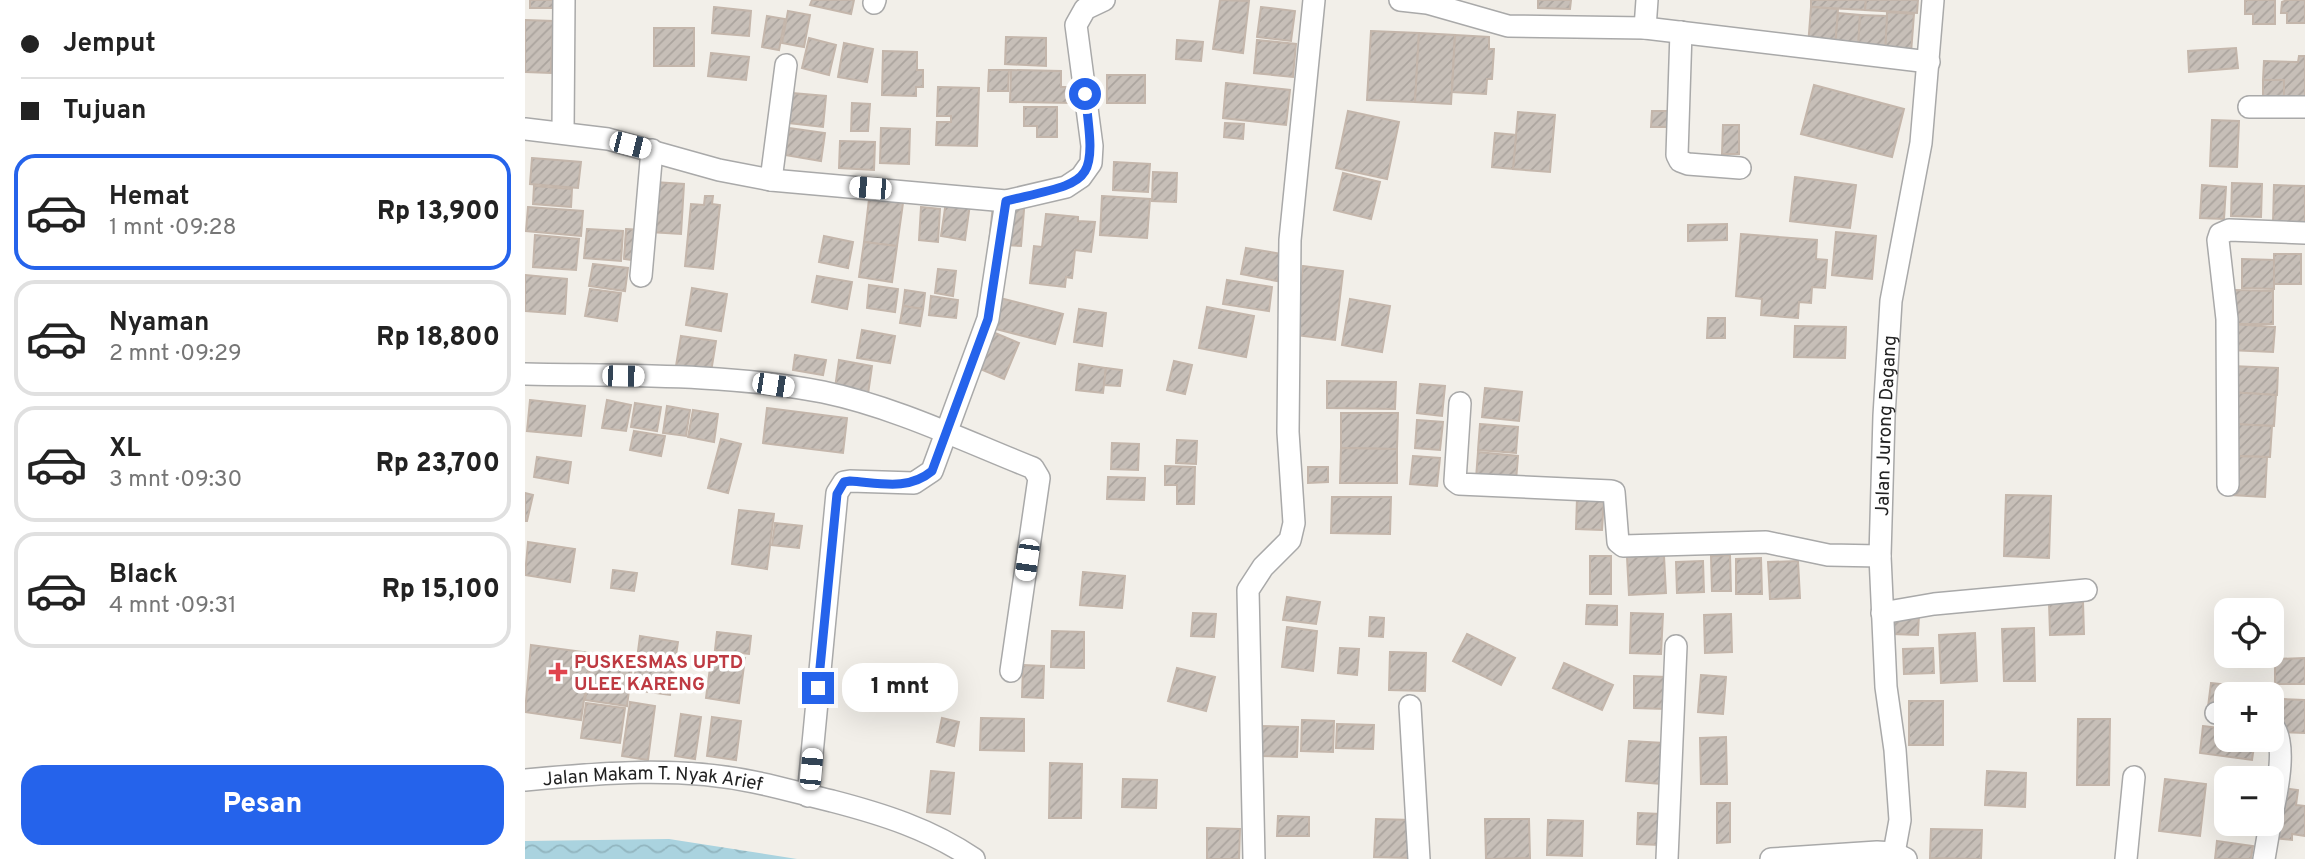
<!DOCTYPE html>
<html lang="id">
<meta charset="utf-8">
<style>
:root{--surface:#fff;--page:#f6f6f6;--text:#222;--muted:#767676;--line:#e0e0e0;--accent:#2563eb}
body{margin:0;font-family:Overpass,sans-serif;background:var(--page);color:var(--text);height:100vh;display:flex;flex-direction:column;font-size:26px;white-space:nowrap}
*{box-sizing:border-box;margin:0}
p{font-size:23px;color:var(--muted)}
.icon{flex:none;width:38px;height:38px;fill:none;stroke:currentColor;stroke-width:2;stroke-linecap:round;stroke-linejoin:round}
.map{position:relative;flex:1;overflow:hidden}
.side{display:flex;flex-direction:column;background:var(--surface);width:525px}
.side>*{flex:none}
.banner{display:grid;align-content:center;height:154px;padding:0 21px;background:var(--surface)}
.buttons{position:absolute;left:1689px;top:598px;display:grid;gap:14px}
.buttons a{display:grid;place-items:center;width:70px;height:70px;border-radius:14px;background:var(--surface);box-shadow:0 7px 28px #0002;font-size:35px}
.end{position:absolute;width:32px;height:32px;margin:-16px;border:9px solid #2563eb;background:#fff;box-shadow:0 0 0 4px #fff}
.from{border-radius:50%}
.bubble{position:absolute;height:49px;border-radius:21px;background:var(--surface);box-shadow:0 7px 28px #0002;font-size:23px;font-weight:800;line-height:49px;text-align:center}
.car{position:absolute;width:21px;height:42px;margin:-21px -10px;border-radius:9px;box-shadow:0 0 5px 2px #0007;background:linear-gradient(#fff 24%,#345 0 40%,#fff 0 76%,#345 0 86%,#fff 0)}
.banner b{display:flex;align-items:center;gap:24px;height:66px;font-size:26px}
.banner b+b{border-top:2px solid var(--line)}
.banner i{width:18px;height:18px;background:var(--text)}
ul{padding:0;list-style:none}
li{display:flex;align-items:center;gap:21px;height:116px;margin:0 14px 10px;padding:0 7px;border:4px solid var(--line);border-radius:21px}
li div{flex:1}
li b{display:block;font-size:26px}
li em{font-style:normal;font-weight:800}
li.current{border-color:var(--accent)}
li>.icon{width:63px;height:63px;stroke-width:1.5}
.action{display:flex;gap:14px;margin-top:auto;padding:14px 21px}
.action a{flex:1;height:80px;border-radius:21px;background:var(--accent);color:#fff;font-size:28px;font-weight:800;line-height:80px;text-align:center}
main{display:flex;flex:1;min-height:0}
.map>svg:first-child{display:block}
.water{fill:url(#water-waves)}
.building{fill:url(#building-hatch);stroke:#c4b6ab;stroke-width:2}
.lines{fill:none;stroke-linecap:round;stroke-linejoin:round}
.minor-casing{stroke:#a9a9a9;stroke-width:24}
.minor{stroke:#fff;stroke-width:21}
.route{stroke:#2563eb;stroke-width:9}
.health-dot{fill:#e0444e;stroke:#fff;stroke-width:2.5}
.labels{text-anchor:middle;stroke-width:7;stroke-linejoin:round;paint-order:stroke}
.street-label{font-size:19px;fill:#222;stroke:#fff}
.health-label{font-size:19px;font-weight:bold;fill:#be3a42;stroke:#fff;text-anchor:start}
</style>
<main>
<section class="side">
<div class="banner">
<b><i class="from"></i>Jemput</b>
<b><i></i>Tujuan</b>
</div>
<ul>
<li class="current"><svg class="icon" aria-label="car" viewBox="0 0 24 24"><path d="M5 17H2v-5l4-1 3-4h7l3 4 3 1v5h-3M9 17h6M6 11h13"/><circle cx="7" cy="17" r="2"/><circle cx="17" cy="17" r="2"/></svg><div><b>Hemat</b><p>1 mnt · 09:28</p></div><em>Rp 13,900</em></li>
<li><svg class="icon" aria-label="car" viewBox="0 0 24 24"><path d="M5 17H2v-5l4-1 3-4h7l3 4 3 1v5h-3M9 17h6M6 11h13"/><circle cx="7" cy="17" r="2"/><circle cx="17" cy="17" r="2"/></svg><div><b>Nyaman</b><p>2 mnt · 09:29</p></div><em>Rp 18,800</em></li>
<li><svg class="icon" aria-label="car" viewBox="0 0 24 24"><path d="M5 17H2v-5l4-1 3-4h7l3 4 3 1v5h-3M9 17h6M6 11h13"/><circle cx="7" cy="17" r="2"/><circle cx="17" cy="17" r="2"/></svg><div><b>XL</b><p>3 mnt · 09:30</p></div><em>Rp 23,700</em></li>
<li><svg class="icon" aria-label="car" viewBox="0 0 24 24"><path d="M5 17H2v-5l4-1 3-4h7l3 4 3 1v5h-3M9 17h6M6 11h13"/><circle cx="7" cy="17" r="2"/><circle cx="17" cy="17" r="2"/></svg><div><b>Black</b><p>4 mnt · 09:31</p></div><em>Rp 15,100</em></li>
</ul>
<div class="action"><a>Pesan</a></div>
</section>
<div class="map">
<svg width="1780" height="859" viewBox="0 0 1780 859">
<defs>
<pattern id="water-waves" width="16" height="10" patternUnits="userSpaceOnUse" patternTransform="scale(1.75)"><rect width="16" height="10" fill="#aad3df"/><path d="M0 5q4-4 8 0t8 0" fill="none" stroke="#92b5bf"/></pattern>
<pattern id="building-hatch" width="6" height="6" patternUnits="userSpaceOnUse" patternTransform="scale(1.75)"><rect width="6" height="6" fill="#c7bfb8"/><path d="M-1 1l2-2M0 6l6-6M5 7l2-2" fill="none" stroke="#aba49e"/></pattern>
</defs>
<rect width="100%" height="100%" fill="#f2efe9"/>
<polygon class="water" points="144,839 272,859 0,859 0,841"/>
<g class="building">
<rect x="5" y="0" width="31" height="8"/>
<polygon points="287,0 329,0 326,14 285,5"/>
<polygon points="695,0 724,1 718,53 688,49"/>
<polygon points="1013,0 1046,0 1045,9 1013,8"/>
<polygon points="1286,0 1341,0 1340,10 1286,7"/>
<polygon points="1341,0 1393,0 1392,13 1340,10"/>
<polygon points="1720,0 1750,0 1750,24 1728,24 1728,14 1720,14"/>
<polygon points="1762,0 1780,0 1780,23 1762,23 1762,13 1756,13 1757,2"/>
<polygon points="189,7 226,11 224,36 187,33"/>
<polygon points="736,7 770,11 766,41 732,37"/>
<polygon points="1286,7 1313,9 1310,48 1283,46"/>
<polygon points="263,11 285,15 279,47 257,43"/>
<polygon points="1362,12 1389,14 1386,53 1360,51"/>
<polygon points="1313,13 1335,15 1333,50 1310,48"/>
<polygon points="1335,15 1362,16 1360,51 1333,50"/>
<polygon points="242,16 260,19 254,50 237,47"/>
<polygon points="0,20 28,21 26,73 0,72"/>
<rect x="129" y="28" width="40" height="38"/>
<polygon points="846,31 894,33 890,102 842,100"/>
<polygon points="894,33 930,35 926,104 890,102"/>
<polygon points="930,35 964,37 964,49 969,49 967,79 962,79 961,94 927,92"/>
<polygon points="481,37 521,38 521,66 480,64"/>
<polygon points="284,38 311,45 304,75 277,68"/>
<polygon points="652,40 678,42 676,61 651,59"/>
<polygon points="732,40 771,44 768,77 729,73"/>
<polygon points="319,43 348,49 342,82 313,77"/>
<polygon points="1711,48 1713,68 1664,72 1663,51"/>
<polygon points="358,51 392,52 392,70 398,70 398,87 391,87 391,96 357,95"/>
<polygon points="186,53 224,57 221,80 183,76"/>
<polygon points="1774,56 1780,56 1780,101 1759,100 1759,80 1738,80 1739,61 1773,62"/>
<polygon points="464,70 484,70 483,91 463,91"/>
<polygon points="486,70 536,71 536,87 549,87 549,103 485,102"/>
<rect x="582" y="75" width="38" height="28"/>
<rect x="1738" y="80" width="21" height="18"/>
<polygon points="701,83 765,90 761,125 698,118"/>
<polygon points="1289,85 1379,109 1367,157 1276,134"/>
<polygon points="413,87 454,88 452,146 411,145 412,122 426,122 426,116 412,116"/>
<polygon points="267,93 301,96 298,127 264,123"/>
<polygon points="327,103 345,104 343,131 326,131"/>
<polygon points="499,107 532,107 532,137 512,137 512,126 499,126"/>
<polygon points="823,111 874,122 862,179 811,168"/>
<polygon points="1127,111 1149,111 1149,127 1126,127"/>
<polygon points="993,112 1030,115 1025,172 988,169"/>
<polygon points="1687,120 1714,121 1712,167 1685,166"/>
<polygon points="700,123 719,124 718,139 699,137"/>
<polygon points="1198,125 1214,125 1214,154 1197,154"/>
<polygon points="264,128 300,133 296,161 260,155"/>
<polygon points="356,128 385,129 384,164 355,163"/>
<polygon points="970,133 991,135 988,169 967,167"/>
<polygon points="315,141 350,142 349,170 314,168"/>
<polygon points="7,158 56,162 53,188 5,184"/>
<polygon points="589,162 625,164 623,192 588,190"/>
<polygon points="628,172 652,173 651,202 627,201"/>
<polygon points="818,173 855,182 846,219 809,210"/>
<polygon points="1270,177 1331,185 1325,228 1265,221"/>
<polygon points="129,182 159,184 156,234 125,232"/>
<polygon points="1707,183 1737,184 1736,217 1706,216"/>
<polygon points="1677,185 1701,187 1699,219 1675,218"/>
<polygon points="1749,185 1780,186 1780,224 1748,222"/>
<polygon points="9,186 47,189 46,207 8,204"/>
<polygon points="469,195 500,198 496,246 464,244"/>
<polygon points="180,196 188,196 187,204 195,205 188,269 160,266 166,204 179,205"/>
<polygon points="577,196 625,199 622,238 575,235"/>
<polygon points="344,199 378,203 372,246 339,242"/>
<polygon points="421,201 445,204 440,240 416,236"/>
<polygon points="3,207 58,211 56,236 1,231"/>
<polygon points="396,207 415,209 413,242 394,240"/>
<polygon points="521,214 553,217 553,221 570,222 566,252 550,250 547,278 541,277 540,287 505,283 509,246 517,247"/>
<polygon points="1202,224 1202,240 1163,241 1163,225"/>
<polygon points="62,229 98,231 96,261 59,258"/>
<polygon points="101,229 117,230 114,261 99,259"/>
<polygon points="1311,232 1351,236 1347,279 1307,275"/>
<polygon points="1216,234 1292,240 1291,259 1302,260 1300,288 1287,287 1286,303 1274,302 1273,318 1236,315 1237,299 1211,296"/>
<polygon points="10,235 54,239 51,270 8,267"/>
<polygon points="299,236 328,242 323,268 294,262"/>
<polygon points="339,242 372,246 367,282 334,277"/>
<polygon points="721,248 757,254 752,281 716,274"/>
<rect x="1749" y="254" width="27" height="30"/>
<polygon points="1717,259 1749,260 1749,289 1717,288"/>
<polygon points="68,264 103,268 100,291 64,286"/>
<polygon points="778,266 818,271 810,340 770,335"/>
<polygon points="413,269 431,271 428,296 410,293"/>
<polygon points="0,275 42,279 40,314 0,311"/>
<polygon points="292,276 327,282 322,309 287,302"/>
<polygon points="702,280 747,287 744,311 698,304"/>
<polygon points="344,285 373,289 370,312 342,308"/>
<polygon points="167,288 202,294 196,331 161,325"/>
<polygon points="65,289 96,293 92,321 60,316"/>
<polygon points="380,290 400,293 398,309 378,306"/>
<polygon points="1710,290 1748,291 1748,324 1710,324"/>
<polygon points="406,296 433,300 431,318 404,315"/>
<polygon points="471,297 538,314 530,344 463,327"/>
<polygon points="825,299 865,306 857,352 817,345"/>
<polygon points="378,306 398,309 395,326 375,323"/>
<polygon points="682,307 729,316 721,357 674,348"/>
<polygon points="554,309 581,313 577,346 549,342"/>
<polygon points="1183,318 1200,318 1200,338 1182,338"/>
<polygon points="1706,324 1750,327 1748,352 1704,350"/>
<polygon points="1270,326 1321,327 1320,358 1269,357"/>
<polygon points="337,330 370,336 365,363 332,358"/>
<polygon points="463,330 494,343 479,379 448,366"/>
<polygon points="156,336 191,341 186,372 151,366"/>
<polygon points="270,355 301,360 298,375 268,370"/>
<polygon points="314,360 347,366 343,394 310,388"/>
<polygon points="649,361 667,365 660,394 642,390"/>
<polygon points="554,364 581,368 578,393 551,390"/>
<polygon points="1706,366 1753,368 1752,395 1704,392"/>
<polygon points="581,368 597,370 595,386 579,385"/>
<polygon points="802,381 871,382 870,409 802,408"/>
<polygon points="895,384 920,386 917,416 892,413"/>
<polygon points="960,388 997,392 994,421 957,417"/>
<polygon points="1704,392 1751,395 1749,426 1703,424"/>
<polygon points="5,400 60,406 56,436 2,431"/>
<polygon points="82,400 106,405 101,431 77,428"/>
<polygon points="110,403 136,407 132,431 106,427"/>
<polygon points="142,406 165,410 161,436 138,433"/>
<polygon points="242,408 322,418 318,453 238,443"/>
<polygon points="168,410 193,414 189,442 163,437"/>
<polygon points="816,413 873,413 872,449 816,448"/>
<polygon points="892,420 918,422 915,450 890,448"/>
<polygon points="955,424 993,427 991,453 953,450"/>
<polygon points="1710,424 1747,426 1745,457 1708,456"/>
<polygon points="109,431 140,436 136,456 105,450"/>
<polygon points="196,439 216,444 203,493 183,488"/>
<polygon points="652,440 672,441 671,464 651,463"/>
<polygon points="587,443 614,444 613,470 586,469"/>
<polygon points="816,448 872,449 872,483 815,483"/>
<polygon points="953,452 993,456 991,481 951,478"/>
<polygon points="888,456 915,458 912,486 885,484"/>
<polygon points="1708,456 1742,457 1740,497 1706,495"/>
<polygon points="12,457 46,462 43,483 9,477"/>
<polygon points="640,466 670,467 669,504 652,504 652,485 640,485"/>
<polygon points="783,467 803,467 803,482 783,483"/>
<polygon points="583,477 620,478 619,500 582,499"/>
<polygon points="0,493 8,495 2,521 0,521"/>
<polygon points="1481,495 1526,496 1524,558 1479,556"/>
<polygon points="807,497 866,497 865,534 806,533"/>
<polygon points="1052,498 1079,499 1077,530 1051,529"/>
<polygon points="214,510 249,514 242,569 207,564"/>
<polygon points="250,523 277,526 274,548 247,545"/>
<polygon points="3,542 50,549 45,582 0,575"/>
<polygon points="1205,555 1206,591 1187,591 1186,556"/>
<rect x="1065" y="556" width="21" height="38"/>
<polygon points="1139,556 1141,593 1104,595 1102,557"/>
<polygon points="1236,558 1237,594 1211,594 1211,559"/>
<polygon points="1178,561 1179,592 1152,593 1151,562"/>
<polygon points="1273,561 1275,598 1245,599 1243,562"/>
<polygon points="88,570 112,573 109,591 86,588"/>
<polygon points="558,572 600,576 597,608 555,605"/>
<polygon points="762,597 795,602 791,624 758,620"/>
<polygon points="1558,602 1559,634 1525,635 1524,603"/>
<polygon points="1062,605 1092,606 1092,625 1061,624"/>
<polygon points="668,613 691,614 689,637 666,636"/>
<polygon points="1106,613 1138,614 1136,654 1105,653"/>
<polygon points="1368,613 1394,615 1393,635 1367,634"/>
<polygon points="1206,614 1207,652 1180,653 1179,615"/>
<polygon points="845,617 859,618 858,637 844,636"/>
<polygon points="762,627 792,631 788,671 757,667"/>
<polygon points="1509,628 1510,681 1479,681 1477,629"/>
<polygon points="527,631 559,632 559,668 526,667"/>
<polygon points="192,632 226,636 224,654 190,650"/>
<polygon points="1450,633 1452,681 1416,683 1414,635"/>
<polygon points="942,634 990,658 976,685 928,661"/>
<polygon points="115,636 153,642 145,695 108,690"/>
<polygon points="6,645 66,653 56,720 0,712"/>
<polygon points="815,648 834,649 832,675 813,673"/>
<polygon points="1408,648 1409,673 1379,674 1378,649"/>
<polygon points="865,652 901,653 900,691 864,690"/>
<polygon points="187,653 220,658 214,703 181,698"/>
<polygon points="1780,658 1780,684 1750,684 1750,659"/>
<polygon points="66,661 107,666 102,706 60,700"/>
<polygon points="1039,663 1088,685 1077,710 1028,688"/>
<polygon points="498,665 519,666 518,698 497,697"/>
<polygon points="652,668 690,677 681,711 643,701"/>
<polygon points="1176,675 1201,677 1198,714 1173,712"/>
<polygon points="1109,676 1142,677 1141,709 1109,708"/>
<polygon points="1686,683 1738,689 1738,695 1701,695 1701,710 1683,707"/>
<polygon points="1758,699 1780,700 1780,733 1756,732"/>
<rect x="1384" y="701" width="34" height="44"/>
<polygon points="105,702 130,706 123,760 97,756"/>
<polygon points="61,703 100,708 95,743 56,738"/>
<polygon points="156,714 176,717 170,759 150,756"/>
<polygon points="187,717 216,721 211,760 182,756"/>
<polygon points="417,718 434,722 429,746 412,742"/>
<polygon points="456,718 499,719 499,751 455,750"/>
<polygon points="1553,719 1585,719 1584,785 1552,785"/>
<polygon points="777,720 809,721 808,752 776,751"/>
<polygon points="812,724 849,725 848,749 811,748"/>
<polygon points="733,726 773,727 772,757 733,756"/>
<polygon points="1678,726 1701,729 1701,740 1730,740 1727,760 1675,753"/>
<polygon points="1201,737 1202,784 1176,784 1175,738"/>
<polygon points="1104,741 1139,743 1136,784 1101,781"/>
<polygon points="525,763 557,764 556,818 524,818"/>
<polygon points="1697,769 1725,773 1724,779 1701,779 1701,791 1694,791"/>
<polygon points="406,771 429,773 425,814 402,812"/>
<polygon points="1462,771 1501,773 1500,807 1460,805"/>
<polygon points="598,779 632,780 631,808 597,807"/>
<polygon points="1640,779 1681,784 1675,836 1634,831"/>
<polygon points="1756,788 1773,790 1771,805 1780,806 1780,836 1767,834 1767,840 1749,838"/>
<polygon points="1697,797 1701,797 1701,824 1721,824 1721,830 1693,826"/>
<polygon points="1192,803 1205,803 1205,842 1192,843"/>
<polygon points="1113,813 1136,814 1135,845 1112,844"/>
<polygon points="753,816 784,817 784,836 752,836"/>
<polygon points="851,819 887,820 886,858 849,857"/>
<polygon points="960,819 1004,819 1005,858 961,859"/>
<polygon points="1023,820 1058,821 1057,856 1022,855"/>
<polygon points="682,828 715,829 714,859 682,859"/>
<polygon points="1406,829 1457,830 1456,859 1405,858"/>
<polygon points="1692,841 1728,846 1726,859 1690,859"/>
</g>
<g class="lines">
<g class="minor-casing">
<g id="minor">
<polyline points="875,0 902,3 983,26 1120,28 1404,62"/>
<polyline points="349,3 350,0"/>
<polyline points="1120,28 1122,0"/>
<polyline points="1156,32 1152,155 1155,161 1163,164 1215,168"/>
<polyline points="1724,107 1780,107"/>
<polyline points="0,129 83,139 194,170 246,180 481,201 541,187 556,177 566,163 567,146 551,25 560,9 579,0"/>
<polyline points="38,132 39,0"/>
<polyline points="246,180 261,65"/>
<polyline points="116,276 127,150"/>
<path d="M0,374C98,376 201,373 298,392C370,407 440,441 508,468L514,478L486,671"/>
<polyline points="935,403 930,481 934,484 1086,491 1089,492 1093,542 1098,546 1241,542 1303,555 1355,556"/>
<polyline points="1703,485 1702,319 1693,240 1695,234 1704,230 1780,233"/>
<polyline points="1357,613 1409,604 1561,590"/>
<polyline points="885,706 894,859"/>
<polyline points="1691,713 1701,715"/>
<path d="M1746,724C1764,740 1751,797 1746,819"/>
<path id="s1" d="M0,780C76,773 153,766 229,782C255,787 281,795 307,801C357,814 405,829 449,859"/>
<polyline points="283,796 312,493 319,482 325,481 389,483 407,471 463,319 481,201"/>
<path id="s2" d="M1369,853L1375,820L1370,750L1361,687L1355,556L1359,416L1366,301L1396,143L1408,0"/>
<polyline points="729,859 723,590 738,567 765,540 769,523 763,432 765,240 789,0"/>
<polyline points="1142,859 1151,646"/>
<polyline points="1246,859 1352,852 1369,853 1381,859"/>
<polyline points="1601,859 1609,777"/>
<polyline points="1739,859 1745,824"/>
</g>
</g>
<use href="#minor" class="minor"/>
</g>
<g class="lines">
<path class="route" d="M293,688L312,494L319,482L325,481C355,483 383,491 407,471L463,319L481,201C568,180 572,187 560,94"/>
</g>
<path class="health-dot" d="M29.5 661.5h7v7h7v7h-7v7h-7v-7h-7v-7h7z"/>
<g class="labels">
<g class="street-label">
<text dy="7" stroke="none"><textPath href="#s2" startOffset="429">Jalan Jurong Dagang</textPath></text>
<text dy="7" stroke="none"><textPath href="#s1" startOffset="128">Jalan Makam T. Nyak Arief</textPath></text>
</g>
<g class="health-label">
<text x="49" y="668">PUSKESMAS UPTD<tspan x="49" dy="22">ULEE KARENG</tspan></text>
</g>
</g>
</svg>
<div class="buttons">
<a><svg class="icon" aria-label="locate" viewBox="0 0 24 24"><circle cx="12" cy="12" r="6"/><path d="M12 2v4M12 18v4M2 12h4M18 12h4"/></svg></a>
<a>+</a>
<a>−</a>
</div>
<i class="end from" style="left:560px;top:94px"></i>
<i class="end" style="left:293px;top:688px"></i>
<div class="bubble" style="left:317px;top:663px;width:116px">1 mnt</div>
<i class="car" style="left:105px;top:145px;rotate:104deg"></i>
<i class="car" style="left:345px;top:188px;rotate:275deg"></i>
<i class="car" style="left:98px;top:376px;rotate:91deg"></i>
<i class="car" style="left:248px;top:385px;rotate:99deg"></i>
<i class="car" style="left:502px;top:560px;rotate:188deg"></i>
<i class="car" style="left:286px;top:769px;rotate:5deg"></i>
</div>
</main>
